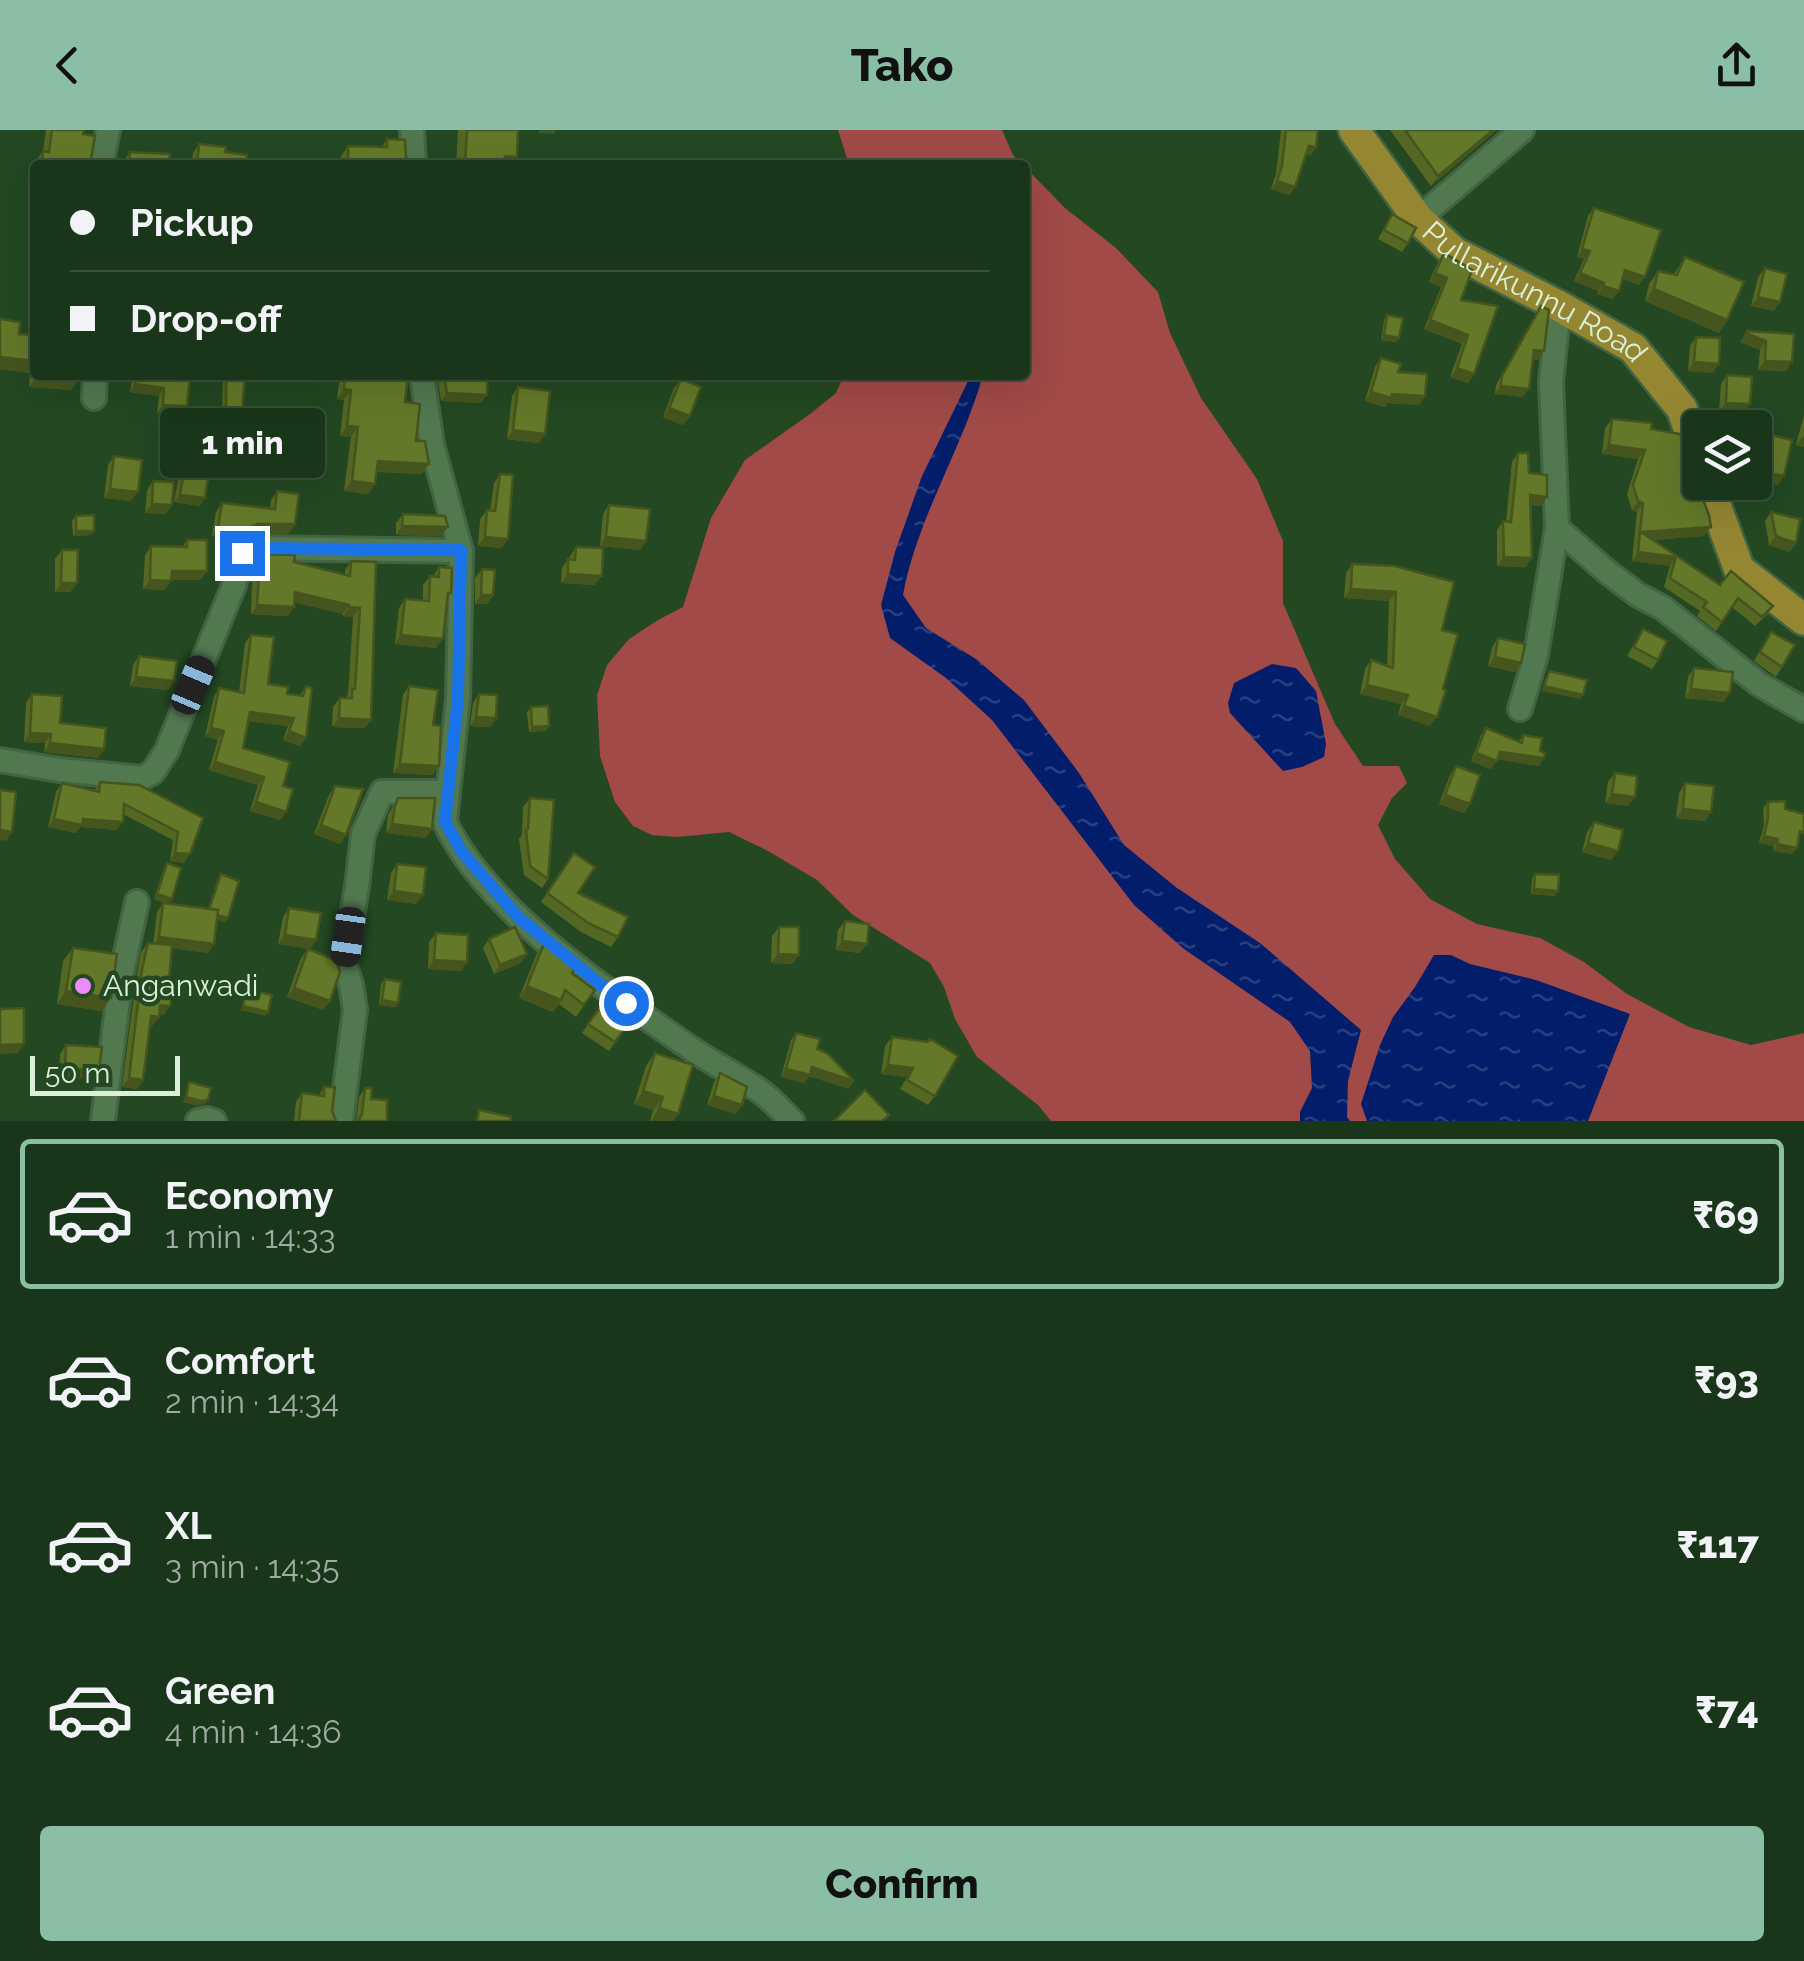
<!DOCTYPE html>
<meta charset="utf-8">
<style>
:root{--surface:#1a361a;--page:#274127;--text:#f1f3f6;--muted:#9faba2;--line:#385039;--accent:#8abfa5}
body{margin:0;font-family:Raleway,sans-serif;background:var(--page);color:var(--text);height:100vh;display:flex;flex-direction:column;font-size:38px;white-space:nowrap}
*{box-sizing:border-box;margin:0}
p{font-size:32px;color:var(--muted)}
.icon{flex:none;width:55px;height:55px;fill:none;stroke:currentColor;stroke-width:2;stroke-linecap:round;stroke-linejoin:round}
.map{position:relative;height:991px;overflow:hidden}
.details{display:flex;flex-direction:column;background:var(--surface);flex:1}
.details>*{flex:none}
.hud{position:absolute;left:30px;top:30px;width:1000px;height:220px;border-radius:10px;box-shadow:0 10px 40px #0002,0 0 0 2px var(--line);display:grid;align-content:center;height:220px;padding:0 40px;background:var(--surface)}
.buttons{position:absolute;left:1682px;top:280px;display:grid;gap:20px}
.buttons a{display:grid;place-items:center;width:90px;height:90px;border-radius:10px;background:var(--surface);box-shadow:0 10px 40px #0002,0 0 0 2px var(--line);font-size:50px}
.scale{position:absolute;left:30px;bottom:25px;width:150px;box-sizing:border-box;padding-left:10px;border:5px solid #daf0d9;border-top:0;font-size:28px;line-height:35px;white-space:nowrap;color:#daf0d9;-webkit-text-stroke:8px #234822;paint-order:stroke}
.end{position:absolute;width:45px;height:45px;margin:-22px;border:12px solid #1a73e8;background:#fff;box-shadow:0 0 0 5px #fff}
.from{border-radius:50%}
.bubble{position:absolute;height:70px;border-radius:10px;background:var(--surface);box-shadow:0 10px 40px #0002,0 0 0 2px var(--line);font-size:32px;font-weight:800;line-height:70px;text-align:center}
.car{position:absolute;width:30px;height:60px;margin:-30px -15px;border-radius:12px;box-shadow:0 0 8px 2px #0007;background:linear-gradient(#222 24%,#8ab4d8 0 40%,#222 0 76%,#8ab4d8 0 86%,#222 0)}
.hud b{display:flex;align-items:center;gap:35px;height:95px;font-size:38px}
.hud b+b{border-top:2px solid var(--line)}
.hud i{width:25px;height:25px;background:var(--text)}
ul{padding:18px 0 0;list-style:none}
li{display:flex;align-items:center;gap:30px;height:150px;margin:0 20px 15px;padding:0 20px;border:5px solid transparent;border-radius:10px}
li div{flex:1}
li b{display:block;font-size:38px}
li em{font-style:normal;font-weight:800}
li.current{border-color:var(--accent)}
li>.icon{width:90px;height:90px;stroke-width:1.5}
.action{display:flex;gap:20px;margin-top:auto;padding:20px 40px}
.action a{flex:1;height:115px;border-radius:10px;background:var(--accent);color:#111;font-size:40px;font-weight:800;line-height:115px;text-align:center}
header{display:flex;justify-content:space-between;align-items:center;height:130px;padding:0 40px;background:var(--accent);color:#111;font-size:45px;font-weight:800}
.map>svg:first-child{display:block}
.grass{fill:#a14a48}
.water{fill:url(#water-ripples)}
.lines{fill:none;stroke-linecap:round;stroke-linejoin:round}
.minor-casing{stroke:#436443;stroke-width:28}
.major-casing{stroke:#436443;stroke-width:35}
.minor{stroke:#527850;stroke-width:22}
.major{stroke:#958732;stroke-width:30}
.wall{fill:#556823}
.shaded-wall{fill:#45551d}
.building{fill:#637929;stroke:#45551d;stroke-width:2.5}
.route{stroke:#1a73e8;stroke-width:12}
.poi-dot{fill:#ed8cf9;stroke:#234822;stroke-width:4}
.labels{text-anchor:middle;stroke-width:9;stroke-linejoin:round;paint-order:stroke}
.street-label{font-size:30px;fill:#daf0d9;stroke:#234822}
.poi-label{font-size:30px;fill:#daf0d9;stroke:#234822;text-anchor:start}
</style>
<header><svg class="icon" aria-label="back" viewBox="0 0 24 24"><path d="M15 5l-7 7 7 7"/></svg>Tako<svg class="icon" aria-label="share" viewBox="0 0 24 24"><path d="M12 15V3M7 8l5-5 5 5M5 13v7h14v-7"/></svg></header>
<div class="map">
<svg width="1804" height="991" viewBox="0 0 1804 991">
<defs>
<pattern id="water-ripples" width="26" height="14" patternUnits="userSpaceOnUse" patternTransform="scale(2.5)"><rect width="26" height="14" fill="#021e6a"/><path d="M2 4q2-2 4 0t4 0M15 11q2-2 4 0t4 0" fill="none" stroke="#263f7f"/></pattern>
</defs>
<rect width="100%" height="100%" fill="#234822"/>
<g class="grass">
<polygon points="838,0 1002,0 1013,25 1023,35 849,35"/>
<polygon points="1025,37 1065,78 1116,118 1158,162 1170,203 1201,268 1257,349 1283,411 1283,473 1335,594 1363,636 1399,636 1407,653 1392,668 1378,695 1395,729 1430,769 1477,794 1540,808 1584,832 1627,864 1689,897 1751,915 1804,903 1804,991 1051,991 1038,975 977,927 955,889 944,857 930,833 853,785 817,750 768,721 729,702 677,707 652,705 633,696 615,672 600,626 597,565 607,535 629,509 658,490 683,477 711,388 745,330 810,284 836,263 844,245 1025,245"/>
</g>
<g class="water">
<path d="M971,245H983C962,320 917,388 903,465L926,498L976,529L1024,570L1079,643L1124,715L1177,758L1260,813L1361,900L1348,951L1347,987L1350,991H1300V982L1312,958L1310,921L1290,892L1184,819L1134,775L992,590L946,548L890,508L881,475L895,422L922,346Z"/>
<polygon points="1272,534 1296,538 1316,561 1326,614 1324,627 1302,637 1283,641 1230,583 1228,573 1234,553"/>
<polygon points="1434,825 1451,825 1470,834 1536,850 1630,884 1588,991 1367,991 1361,974 1380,915 1393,887 1415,857"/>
</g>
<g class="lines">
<g class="minor-casing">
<g id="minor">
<polyline points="412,0 414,35"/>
<polyline points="101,35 108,0"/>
<polyline points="1418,89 1522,0"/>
<polyline points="1559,176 1551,252 1557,398 1605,440 1638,465 1663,478 1759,554 1804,580"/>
<path d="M422,245L432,315L461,421L458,568L445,692C487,781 606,860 686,915C711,933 740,946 764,964C774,972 783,982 792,991"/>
<polyline points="94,268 95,245"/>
<polyline points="1520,579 1536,525 1557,398"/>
<polyline points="0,630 60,640 142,648 153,642 167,620 234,455 242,423 251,418 461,421"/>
<polyline points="103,991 121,846 137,772"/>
<polyline points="198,991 207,989 214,991"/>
<polyline points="341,991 355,880 351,854 344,834 357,757 363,704 382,662 448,662"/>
</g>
</g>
<g class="major-casing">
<g id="major">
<path id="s1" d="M1354,0L1418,89L1454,122L1559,176L1633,218L1682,279L1700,332"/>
<polyline points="1707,352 1739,439 1804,490"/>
</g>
</g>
<use href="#minor" class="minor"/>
<use href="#major" class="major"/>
</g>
<g class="wall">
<polygon points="46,0 84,0 83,4 91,30 96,35 35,35 34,52 35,32 43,21"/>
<polygon points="458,0 518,0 517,27 511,35 456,35"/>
<polygon points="1281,0 1318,0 1316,17 1311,25 1306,24 1295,57 1289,65 1271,59 1276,44"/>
<polygon points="1390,0 1497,0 1431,56"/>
<polygon points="387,9 406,27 411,35 341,35 341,26 348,16 382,17"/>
<polygon points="199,14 225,22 245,35 191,35 193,23"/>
<polygon points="130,22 170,35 124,35 125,29"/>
<polygon points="1594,78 1639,155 1622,149 1613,169 1597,164 1598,161 1574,151 1584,129 1577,127 1588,86"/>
<polygon points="1392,84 1408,113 1402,122 1378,109"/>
<polygon points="1444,123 1461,170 1474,244 1468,253 1450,247 1462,214 1424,199 1441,157 1429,152 1438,132"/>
<polygon points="1685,127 1727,190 1719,203 1645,171 1649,154 1658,141 1674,144"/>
<polygon points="1765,138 1774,181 1751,176 1758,147"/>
<polygon points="1541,176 1538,230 1533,229 1523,267 1495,264 1496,255"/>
<polygon points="1387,185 1396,212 1381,210 1384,190"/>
<polygon points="0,189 19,204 35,205 35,245 80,245 71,260 29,257 30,243 0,239"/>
<polygon points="1747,201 1794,204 1792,232 1786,241 1758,240 1760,220 1740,212"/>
<polygon points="1696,207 1719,234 1712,243 1688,241 1690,216"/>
<polygon points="1381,228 1425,266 1419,275 1387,273 1385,277 1365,271 1375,237"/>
<polygon points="133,245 190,245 187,276 182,284 157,283 159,266 130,262"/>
<polygon points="223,245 245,245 242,283 239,287 222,286"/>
<polygon points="340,245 408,245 405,272 416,311 429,334 422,344 377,342 375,354 368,364 344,361 351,307 340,306 344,270 337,269"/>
<polygon points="437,245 488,245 481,273 441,271"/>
<polygon points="1727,245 1744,283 1719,282 1721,254"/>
<polygon points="681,249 690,286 683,295 663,287 674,258"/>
<polygon points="518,257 545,304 539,313 507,309 512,266"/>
<polygon points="1804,285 1804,317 1796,315"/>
<polygon points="290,287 301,325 280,323 284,296"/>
<polygon points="1612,289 1651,299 1704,406 1653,410 1720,455 1773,476 1767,485 1755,496 1732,477 1716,501 1697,486 1700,481 1664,457 1670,436 1632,431 1637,382 1632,380 1627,364 1638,329 1602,324 1605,298"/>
<polygon points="190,304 200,376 174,372 185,311"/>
<polygon points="1518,323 1529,343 1541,376 1530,375 1526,437 1497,436 1497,400 1503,391 1506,391 1512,332"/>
<polygon points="114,326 131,371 104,368 108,335"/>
<polygon points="500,344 502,418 478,416 480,389 487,380 490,381 494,353"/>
<polygon points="153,351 166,384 145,383 147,360"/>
<polygon points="277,361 289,404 251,403 235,410 212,406 216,382 222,373 270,378 271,370"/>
<polygon points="609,375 646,411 640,420 600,416 603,384"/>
<polygon points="1771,382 1790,422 1769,415 1765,391"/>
<polygon points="403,384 441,406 396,405 396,393"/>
<polygon points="76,386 91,405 73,406 72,391"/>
<polygon points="187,410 207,441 200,450 171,450 165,460 143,459 145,425 151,416 182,417"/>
<polygon points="576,417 595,455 561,453 562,438"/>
<polygon points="62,420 77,453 70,462 55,462 55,429"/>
<polygon points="261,424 345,444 345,440 351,431 376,432 365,598 332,597 333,577 340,568 346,568 348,564 353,487 343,486 343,484 294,472 288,486 251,484 252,452 250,452 255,433"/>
<polygon points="1352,434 1395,436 1442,500 1430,596 1398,585 1401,574 1360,564 1365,539 1371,530 1387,536 1389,471 1344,468 1346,443"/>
<polygon points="439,437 451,463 447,469 436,518 395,514 399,478 405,469 423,471 423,455 430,446 433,447"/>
<polygon points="482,439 493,465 487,474 475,474 475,448"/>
<polygon points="1643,499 1658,530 1652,539 1627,526"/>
<polygon points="1771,502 1782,537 1776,547 1754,531"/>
<polygon points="251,505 268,554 287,564 300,565 306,556 300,616 283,610 288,596 248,591 243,618 283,656 286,682 280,690 250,681 258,655 209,640 218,610 205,606 214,567 219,558 239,562 245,513"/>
<polygon points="1498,508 1515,542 1488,536 1492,517"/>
<polygon points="139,526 174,551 168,560 130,556 133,535"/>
<polygon points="1694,538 1724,572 1685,568 1688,547"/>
<polygon points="409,556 433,595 433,645 393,643 403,565"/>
<polygon points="32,564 60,593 104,619 98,628 44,622 45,613 24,612 26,573"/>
<polygon points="479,564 496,588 490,597 470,596 473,573"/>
<polygon points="531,577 546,601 529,602 527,582"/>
<polygon points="1486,598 1518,612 1523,605 1539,636 1497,629 1491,639 1471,631 1481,605"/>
<polygon points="1456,636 1470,674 1464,683 1439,674 1450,645"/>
<polygon points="1615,643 1628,676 1605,673 1608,652"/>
<polygon points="100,652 203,688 184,733 170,731 173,710 123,684 117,700 80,697 76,703 48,697 56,662 62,653 94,661"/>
<polygon points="1685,653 1711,682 1705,691 1676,688 1679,663"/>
<polygon points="335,656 346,705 340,714 314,704 329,665"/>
<polygon points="398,668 426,708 386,703 388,685"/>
<polygon points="530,668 548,749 542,758 524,745 519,709 522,705 523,677"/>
<polygon points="1768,672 1785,679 1798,709 1792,724 1773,721 1774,716 1759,713 1764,695 1763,678"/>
<polygon points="1594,692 1611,730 1582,722 1587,702"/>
<polygon points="574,723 578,763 618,807 611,817 581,802 541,772"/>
<polygon points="167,733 172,769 169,774 208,779 218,749 221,744 225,792 217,790 214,814 208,823 171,818 164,885 159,884 152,896 150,896 143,950 137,959 122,957 136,849 141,822 148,813 153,814 157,782 163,773 168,774 154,769 164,738"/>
<polygon points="397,734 423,765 416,774 387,770 391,743"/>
<polygon points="1535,744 1558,761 1554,766 1531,764 1532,748"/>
<polygon points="289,778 316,810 310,819 278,814 283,787"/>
<polygon points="845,791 860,823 836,820 838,800"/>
<polygon points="779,797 799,825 792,834 771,833 772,806"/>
<polygon points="436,803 467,832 461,841 428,839 429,812"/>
<polygon points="489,809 521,833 494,844 483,818"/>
<polygon points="545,811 572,843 595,860 576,887 559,874 553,882 519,868 537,823"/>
<polygon points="73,818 102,881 57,874 63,831"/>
<polygon points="308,819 330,871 323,880 287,867 301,828"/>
<polygon points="385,849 398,873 395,877 379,875 381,854"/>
<polygon points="599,879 626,897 609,921 582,903"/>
<polygon points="796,903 817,919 849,959 809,946 804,953 781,947 791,910"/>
<polygon points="892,907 935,966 928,975 900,959 907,947 881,944 885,916"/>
<polygon points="66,915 99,940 93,949 59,947 60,924"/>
<polygon points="655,923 678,984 673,991 650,991 653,980 634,974 646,936"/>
<polygon points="720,943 736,984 707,975 714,952"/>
<polygon points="324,957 336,991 294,991 296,972 302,963 319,965"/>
<polygon points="365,958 371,969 387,991 356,991 359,967"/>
</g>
<g class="shaded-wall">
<polygon points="540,0 556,0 554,4 538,3"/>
<polygon points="1493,0 1497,0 1431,56 1438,46"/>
<polygon points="1309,16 1316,17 1311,25 1303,24"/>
<polygon points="505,26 517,27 511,35 499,35"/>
<polygon points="1277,51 1295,57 1289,65 1271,59"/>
<polygon points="1582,119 1590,121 1584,129 1577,127"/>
<polygon points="1625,140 1645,147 1639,155 1620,148"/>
<polygon points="1435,143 1447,148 1441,157 1429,152"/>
<polygon points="1580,143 1604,153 1598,161 1574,151"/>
<polygon points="1603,156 1619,161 1613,169 1597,164"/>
<polygon points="1654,159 1727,190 1719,203 1645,171"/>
<polygon points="1758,167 1780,172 1774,181 1751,176"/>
<polygon points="1430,190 1468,205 1462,214 1424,199"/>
<polygon points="1746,203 1766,211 1760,220 1740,212"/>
<polygon points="1384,205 1399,208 1396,212 1381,210"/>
<polygon points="1534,220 1544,221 1538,230 1528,228"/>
<polygon points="0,227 35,231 35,236 30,243 0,239"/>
<polygon points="1765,231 1792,232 1786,241 1758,240"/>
<polygon points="1694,232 1719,234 1712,243 1688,241"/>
<polygon points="1457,238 1474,244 1468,253 1450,247"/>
<polygon points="37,246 79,249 71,260 29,257"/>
<polygon points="135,254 164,258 159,266 130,262"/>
<polygon points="1501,256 1529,259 1523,267 1495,264"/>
<polygon points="344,259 351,260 344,270 337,269"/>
<polygon points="1371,262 1392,264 1425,266 1419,275 1387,273 1385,277 1365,271"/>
<polygon points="447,263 487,265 481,273 441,271"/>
<polygon points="1726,273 1750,274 1744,283 1719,282"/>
<polygon points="163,275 187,276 182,284 157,283"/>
<polygon points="669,278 690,286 683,295 663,287"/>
<polygon points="226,282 242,283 239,287 222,286"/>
<polygon points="347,296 358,297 351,307 340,306"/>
<polygon points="513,300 545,304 539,313 507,309"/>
<polygon points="1803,306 1804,306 1804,317 1796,315"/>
<polygon points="286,314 308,316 301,325 280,323"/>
<polygon points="1609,315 1645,320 1638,329 1602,324"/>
<polygon points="378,331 429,334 422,344 371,341"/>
<polygon points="1755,340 1784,346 1778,355 1755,350"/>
<polygon points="352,351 375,354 368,364 344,361"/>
<polygon points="110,359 138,362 131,371 104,368"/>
<polygon points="180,365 205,368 200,376 174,372"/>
<polygon points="1530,365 1547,367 1541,376 1523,374"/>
<polygon points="1638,371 1643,373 1637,382 1632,380"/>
<polygon points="152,374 172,375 166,384 145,383"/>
<polygon points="258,394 295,394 289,404 251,403 235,410 212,406 218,397"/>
<polygon points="402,396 448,397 441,406 396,405"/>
<polygon points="1711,397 1704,406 1639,411 1641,402"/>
<polygon points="76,401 94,401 91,405 73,406"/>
<polygon points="1776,406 1796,413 1790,422 1769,415"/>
<polygon points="485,407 508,409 502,418 478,416"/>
<polygon points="606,407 646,411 640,420 600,416"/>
<polygon points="1638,422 1676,427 1670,436 1632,431"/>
<polygon points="1504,427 1532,428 1526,437 1497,436"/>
<polygon points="172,441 207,441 200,450 165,450"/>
<polygon points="568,444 602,446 595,455 561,453"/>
<polygon points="150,450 171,451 165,460 143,459"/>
<polygon points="61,453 77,453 70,462 55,462"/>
<polygon points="1351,459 1396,462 1389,471 1344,468"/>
<polygon points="295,462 349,475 343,484 289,471"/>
<polygon points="481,465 493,465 487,474 475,474"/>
<polygon points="257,475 294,477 288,486 251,484"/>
<polygon points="349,477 360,478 353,487 343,486"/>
<polygon points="401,505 443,509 436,518 395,514"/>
<polygon points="1495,527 1521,533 1515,542 1488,536"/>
<polygon points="136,547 174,551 168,560 130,556"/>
<polygon points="1367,555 1408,565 1401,574 1360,564"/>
<polygon points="1544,556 1583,565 1580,569 1541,561"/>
<polygon points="1691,559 1730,563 1724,572 1685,568"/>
<polygon points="1404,576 1437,587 1430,596 1398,585"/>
<polygon points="250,582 294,588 288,596 244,591"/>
<polygon points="476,587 496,588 490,597 470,596"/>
<polygon points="339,588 371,590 365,598 332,597"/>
<polygon points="549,596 546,601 529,602 532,597"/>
<polygon points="211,598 224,601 218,610 205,606"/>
<polygon points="289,601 306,608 300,616 283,610"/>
<polygon points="30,603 51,604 45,613 24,612"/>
<polygon points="50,613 104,619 98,628 44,622"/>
<polygon points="1500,622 1544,628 1539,636 1495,629"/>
<polygon points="1476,623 1497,631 1491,639 1471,631"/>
<polygon points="215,632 264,647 258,655 209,640"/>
<polygon points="400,634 439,636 433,645 393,643"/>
<polygon points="1612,664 1635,667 1628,676 1605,673"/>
<polygon points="1445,665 1470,674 1464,683 1439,674"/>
<polygon points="256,672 286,682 280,690 250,681"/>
<polygon points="1683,679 1711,682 1705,691 1676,688"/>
<polygon points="54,689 83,689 123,692 117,700 80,697 76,703 48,697"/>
<polygon points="392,694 432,699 426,708 386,703"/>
<polygon points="321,695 346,705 340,714 314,704"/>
<polygon points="0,700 12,702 6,711 0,710"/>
<polygon points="1764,706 1778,709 1774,716 1759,713"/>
<polygon points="1588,713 1618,721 1611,730 1582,722"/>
<polygon points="1777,714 1797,718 1792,724 1773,721"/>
<polygon points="175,723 190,724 184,733 170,731"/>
<polygon points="1534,759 1558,761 1554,766 1531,764"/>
<polygon points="394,761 423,765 416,774 387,770"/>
<polygon points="157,764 172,769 169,774 154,769"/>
<polygon points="208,783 228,788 225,792 205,788"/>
<polygon points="285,805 316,810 310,819 278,814"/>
<polygon points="159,807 214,814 208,823 153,816"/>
<polygon points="842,811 867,814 860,823 836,820"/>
<polygon points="527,824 521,833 494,844 500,835"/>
<polygon points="778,824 799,825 792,834 771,833"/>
<polygon points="434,830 467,832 461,841 428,839"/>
<polygon points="527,856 561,870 553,882 519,868"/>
<polygon points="294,858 330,871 323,880 287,867"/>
<polygon points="66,861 111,868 102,881 57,874"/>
<polygon points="382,870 398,873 395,877 379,875"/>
<polygon points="160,875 170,876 164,885 154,884"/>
<polygon points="243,876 268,882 265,886 240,880"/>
<polygon points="151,886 159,887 152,896 145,895"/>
<polygon points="24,914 18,923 0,924 0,915"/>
<polygon points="888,935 913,938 907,947 881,944"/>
<polygon points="812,937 854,951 849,959 809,946 804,953 781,947 786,939"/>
<polygon points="65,938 99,940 93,949 59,947"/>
<polygon points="129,948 143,950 137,959 122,957"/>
<polygon points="643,961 663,967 653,980 634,974"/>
<polygon points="714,966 742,975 736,984 707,975"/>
<polygon points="186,967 208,970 205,974 198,976 182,972"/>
<polygon points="659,978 678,984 673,991 651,991"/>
</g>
<g class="building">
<polygon points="52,0 84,0 83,4 95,6 91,30 97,32 96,35 42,35 43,21 49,22"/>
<polygon points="467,0 518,0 517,27 505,26 504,35 465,35"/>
<polygon points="1286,0 1318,0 1316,17 1309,16 1295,57 1277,51 1282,36"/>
<polygon points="1405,0 1493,0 1438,46"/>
<polygon points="387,9 405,10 406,27 411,35 348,35 348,16 387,17"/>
<polygon points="199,14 226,17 225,22 247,25 245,35 197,35"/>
<polygon points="130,22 170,24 170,35 129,35"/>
<polygon points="1594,78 1661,100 1645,147 1625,140 1619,161 1603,156 1604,153 1580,143 1590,121 1582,119"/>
<polygon points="1392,84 1416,98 1408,113 1384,100"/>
<polygon points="1444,123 1472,140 1461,170 1498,176 1474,244 1457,238 1468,205 1430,190 1447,148 1435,143"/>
<polygon points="1685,127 1744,152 1727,190 1654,159 1658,141 1677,145"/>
<polygon points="1765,138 1787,144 1780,172 1758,167"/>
<polygon points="1541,176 1549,180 1544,221 1534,220 1529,259 1501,256 1502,246"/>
<polygon points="1387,185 1403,188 1399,208 1384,205"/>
<polygon points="0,189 20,192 19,204 35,205 35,231 0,227"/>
<polygon points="1747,201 1794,204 1792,232 1765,231 1766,211 1746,203"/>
<polygon points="1696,207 1720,208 1719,234 1694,232"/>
<polygon points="1381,228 1401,234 1398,242 1427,244 1425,266 1392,264 1391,268 1371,262"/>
<polygon points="37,245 80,245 79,249"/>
<polygon points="137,245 190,245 187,276 163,275 164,258 135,254"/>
<polygon points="226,245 245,245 242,283 226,282"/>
<polygon points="345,245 408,245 405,272 420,274 416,311 425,311 429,334 378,331 375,354 352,351 358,297 347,296 351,260 344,259"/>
<polygon points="444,245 488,245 487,265 447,263"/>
<polygon points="1727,245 1752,247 1750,274 1726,273"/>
<polygon points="681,249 701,257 690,286 669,278"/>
<polygon points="518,257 550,261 545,304 513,300"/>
<polygon points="290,287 311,290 308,316 286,314"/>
<polygon points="1612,289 1652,293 1651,299 1680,304 1691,333 1686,369 1702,367 1709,385 1711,397 1641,402 1720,455 1731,441 1773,476 1762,487 1738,468 1722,492 1703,477 1707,472 1670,448 1676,427 1638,422 1643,373 1638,371 1633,355 1645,320 1609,315"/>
<polygon points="1759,302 1792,310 1784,346 1755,340 1755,319"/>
<polygon points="190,304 215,308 205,368 180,365"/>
<polygon points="1518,323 1528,323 1529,343 1547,345 1547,367 1530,365 1532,428 1504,427 1503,391 1511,392"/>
<polygon points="114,326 142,330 138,362 110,359"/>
<polygon points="500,344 513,345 508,409 485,407 487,380 495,381"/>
<polygon points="153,351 174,352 172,375 152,374"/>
<polygon points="277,361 299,364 295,394 258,394 241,401 218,397 222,373 275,379"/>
<polygon points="609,375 650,379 646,411 606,407"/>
<polygon points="1771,382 1800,389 1796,413 1776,406"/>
<polygon points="403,384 445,386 448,397 402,396"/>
<polygon points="94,385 94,401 76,401 76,386"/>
<polygon points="187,410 207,410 207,441 172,441 171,451 150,450 151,416 187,417"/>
<polygon points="576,417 603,418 602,446 568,444 568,429 575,430"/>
<polygon points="62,420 78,420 77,453 61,453"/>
<polygon points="261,424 295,425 294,432 350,446 351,431 376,432 371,590 339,588 340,568 352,568 352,559 355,559 360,478 349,477 349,475 295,462 294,477 257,475 259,443 256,443"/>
<polygon points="1352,434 1395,436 1454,452 1442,500 1458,504 1443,559 1446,560 1437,587 1404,576 1408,565 1367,555 1371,530 1393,538 1396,462 1351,459"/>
<polygon points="439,437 452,438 451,463 448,463 443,509 401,505 405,469 429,471 430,446 439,447"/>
<polygon points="482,439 495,440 493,465 481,465"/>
<polygon points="1643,499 1667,511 1658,530 1634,517"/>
<polygon points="1771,502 1795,515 1782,537 1760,522"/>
<polygon points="251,505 274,507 268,554 288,557 287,564 303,566 306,556 312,558 306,608 289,601 294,588 250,582 243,618 290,632 283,656 293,659 286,682 256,672 264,647 215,632 224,601 211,598 219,558 244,563"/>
<polygon points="1498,508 1525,514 1521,533 1495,527"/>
<polygon points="139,526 177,531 174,551 136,547"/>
<polygon points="1694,538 1733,542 1730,563 1691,559"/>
<polygon points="1549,541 1587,550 1583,565 1544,556"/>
<polygon points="409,556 438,560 433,595 441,596 439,636 400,634"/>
<polygon points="32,564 62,566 60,593 106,598 104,619 50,613 51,604 30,603"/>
<polygon points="479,564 497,565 496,588 476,587"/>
<polygon points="548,576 549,596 532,597 531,577"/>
<polygon points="1486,598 1522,613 1523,605 1542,608 1540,621 1545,623 1544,628 1500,622 1497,631 1476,623"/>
<polygon points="1456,636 1480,645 1470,674 1445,665"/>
<polygon points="1615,643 1637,646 1635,667 1612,664"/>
<polygon points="100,652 139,655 203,688 190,724 175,723 178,702 124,674 123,692 83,689 82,695 54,689 62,653 99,662"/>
<polygon points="1685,653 1714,656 1711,682 1683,679"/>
<polygon points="335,656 363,659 346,705 321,695"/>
<polygon points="0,660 16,662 12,702 0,700"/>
<polygon points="398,668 435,668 432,699 392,694 395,676"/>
<polygon points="530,668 554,670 548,749 530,736 526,700 528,699"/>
<polygon points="1785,671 1785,679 1804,684 1804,703 1800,701 1797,718 1777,714 1778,709 1764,706 1768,688 1768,672"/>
<polygon points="1594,692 1623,700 1618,721 1588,713"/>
<polygon points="574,723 595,737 578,763 628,787 618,807 588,793 547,763"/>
<polygon points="167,733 181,738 172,769 157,764"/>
<polygon points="397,734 426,737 423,765 394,761"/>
<polygon points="221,744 239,751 228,788 217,785 218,780 209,779"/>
<polygon points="1535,744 1559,745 1558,761 1534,759"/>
<polygon points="163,773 218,780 214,814 159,807"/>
<polygon points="289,778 321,783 316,810 285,805"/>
<polygon points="845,791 869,794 867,814 842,811"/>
<polygon points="515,797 527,824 500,835 489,809"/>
<polygon points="779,797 799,797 799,825 778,824"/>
<polygon points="436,803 468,805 467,832 434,830"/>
<polygon points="545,811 575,836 572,843 595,860 584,875 565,860 561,870 527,856"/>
<polygon points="148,813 172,815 169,851 173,851 170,876 160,875 159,887 151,886 143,950 129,948 142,839"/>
<polygon points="73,818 117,824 111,868 66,861"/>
<polygon points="308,819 336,830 340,842 330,871 294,858"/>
<polygon points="385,849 401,852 398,873 382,870"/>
<polygon points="247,859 272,865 268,882 243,876"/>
<polygon points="24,878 24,914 0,915 0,879"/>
<polygon points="599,879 626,897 615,912 588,894"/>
<polygon points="796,903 820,909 817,919 827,923 854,951 812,937 810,945 786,939"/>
<polygon points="892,907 928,912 930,909 958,926 935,966 907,950 913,938 888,935"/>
<polygon points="66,915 102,917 99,940 65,938"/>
<polygon points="655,923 693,935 678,984 659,978 663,967 643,961"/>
<polygon points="720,943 747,957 742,975 714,966"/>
<polygon points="189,952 211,958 208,970 201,971 186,967"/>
<polygon points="324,957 335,957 332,981 336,991 299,991 302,963 324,966"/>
<polygon points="365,958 372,958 371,969 387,970 387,991 358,991 362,984"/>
<polygon points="865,960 889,985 882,991 834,991"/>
<polygon points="479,980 511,987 510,991 477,991"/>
</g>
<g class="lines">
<polyline class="route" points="242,423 251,418 461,420 458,568 445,692 462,722 518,787 602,856 626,873"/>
</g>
<circle class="poi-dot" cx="83" cy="856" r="10"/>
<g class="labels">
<g class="street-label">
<text dy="10" stroke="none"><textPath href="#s1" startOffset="248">Pullarikunnu Road</textPath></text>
</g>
<g class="poi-label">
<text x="103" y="866">Anganwadi</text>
</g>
</g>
</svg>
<div class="buttons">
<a><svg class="icon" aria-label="layers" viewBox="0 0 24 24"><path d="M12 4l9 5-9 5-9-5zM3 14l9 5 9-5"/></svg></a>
</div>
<div class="scale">50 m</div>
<i class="end from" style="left:626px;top:873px"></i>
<i class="end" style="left:242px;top:423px"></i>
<div class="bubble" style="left:160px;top:278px;width:165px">1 min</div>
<i class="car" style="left:193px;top:555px;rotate:23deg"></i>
<i class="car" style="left:348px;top:807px;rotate:188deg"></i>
<div class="hud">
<b><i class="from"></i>Pickup</b>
<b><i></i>Drop-off</b>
</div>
</div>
<section class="details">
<ul>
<li class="current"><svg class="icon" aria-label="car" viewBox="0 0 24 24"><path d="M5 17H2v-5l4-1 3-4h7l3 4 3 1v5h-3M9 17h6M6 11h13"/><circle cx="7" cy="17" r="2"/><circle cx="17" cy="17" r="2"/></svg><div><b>Economy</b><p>1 min · 14:33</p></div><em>₹69</em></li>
<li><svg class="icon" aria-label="car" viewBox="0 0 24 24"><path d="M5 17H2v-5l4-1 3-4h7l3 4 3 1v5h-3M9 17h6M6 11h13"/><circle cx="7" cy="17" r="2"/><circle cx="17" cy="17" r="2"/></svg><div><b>Comfort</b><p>2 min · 14:34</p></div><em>₹93</em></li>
<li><svg class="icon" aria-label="car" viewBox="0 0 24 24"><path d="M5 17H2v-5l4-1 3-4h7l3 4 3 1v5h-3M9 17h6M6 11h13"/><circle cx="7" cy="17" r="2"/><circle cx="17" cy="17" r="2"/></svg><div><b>XL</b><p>3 min · 14:35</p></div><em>₹117</em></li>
<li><svg class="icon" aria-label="car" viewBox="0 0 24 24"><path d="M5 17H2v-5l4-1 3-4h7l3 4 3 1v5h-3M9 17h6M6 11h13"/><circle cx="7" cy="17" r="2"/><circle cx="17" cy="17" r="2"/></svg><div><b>Green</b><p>4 min · 14:36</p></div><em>₹74</em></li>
</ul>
<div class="action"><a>Confirm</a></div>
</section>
